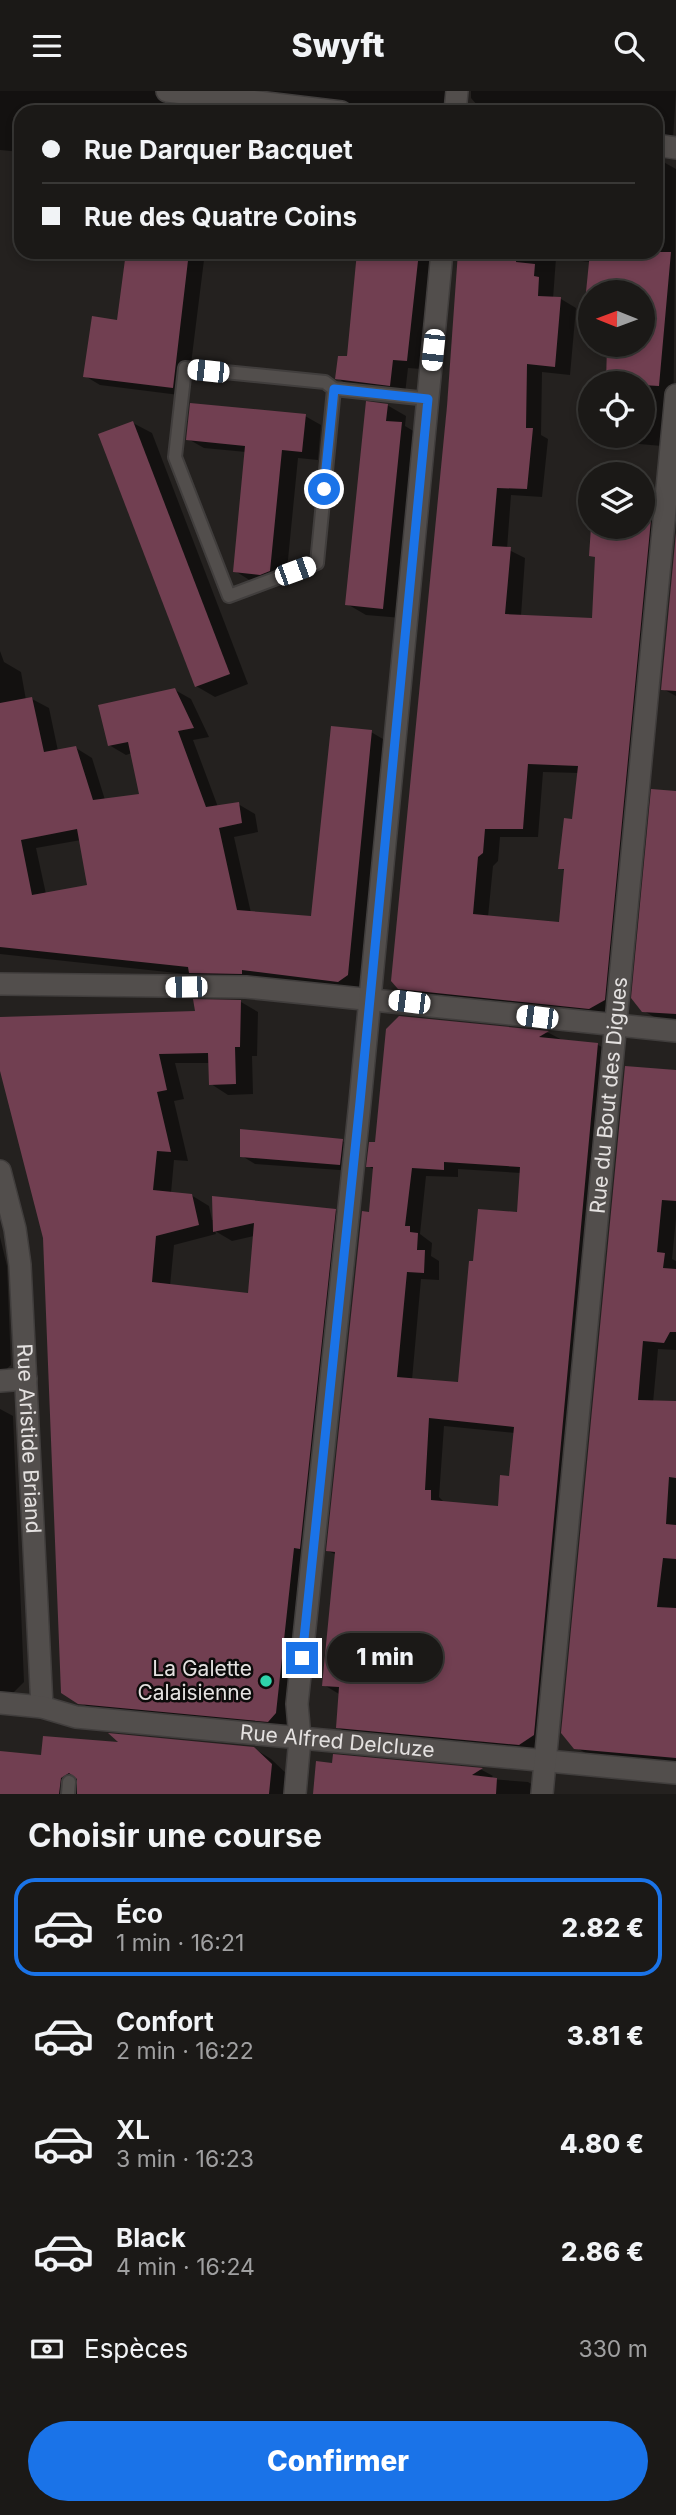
<!DOCTYPE html>
<html lang="fr">
<meta charset="utf-8">
<style>
:root{--surface:#1b1917;--page:#282624;--text:#f1f3f6;--muted:#a0a0a1;--line:#393836;--accent:#1a73e8}
body{margin:0;font-family:Inter,sans-serif;background:var(--page);color:var(--text);height:100vh;display:flex;flex-direction:column;font-size:26px;white-space:nowrap}
*{box-sizing:border-box;margin:0}
p{font-size:23px;color:var(--muted)}
.icon{flex:none;width:38px;height:38px;fill:none;stroke:currentColor;stroke-width:2;stroke-linecap:round;stroke-linejoin:round}
.map{position:relative;height:1703px;overflow:hidden}
.sheet{display:flex;flex-direction:column;background:var(--surface);flex:1}
.sheet>*{flex:none}
.guide{position:absolute;left:14px;top:14px;width:649px;height:154px;border-radius:21px;box-shadow:0 4px 10px #0003,0 0 0 2px var(--line);display:grid;align-content:center;height:154px;padding:0 28px;background:var(--surface)}
.needle{width:46px;rotate:271deg}
.buttons{position:absolute;left:578px;top:189px;display:grid;gap:14px}
.buttons a{display:grid;place-items:center;width:77px;height:77px;border-radius:50%;background:var(--surface);box-shadow:0 4px 10px #0003,0 0 0 2px var(--line);font-size:35px}
.end{position:absolute;width:32px;height:32px;margin:-16px;border:9px solid #1a73e8;background:#fff;box-shadow:0 0 0 4px #fff}
.from{border-radius:50%}
.bubble{position:absolute;height:49px;border-radius:24px;background:var(--surface);box-shadow:0 4px 10px #0003,0 0 0 2px var(--line);font-size:23px;font-weight:800;line-height:49px;text-align:center}
.car{position:absolute;width:21px;height:42px;margin:-21px -10px;border-radius:9px;box-shadow:0 0 5px 2px #0007;background:linear-gradient(#fff 24%,#345 0 40%,#fff 0 76%,#345 0 86%,#fff 0)}
.guide b{display:flex;align-items:center;gap:24px;height:66px;font-size:26px}
.guide b+b{border-top:2px solid var(--line)}
.guide i{width:18px;height:18px;background:var(--text)}
ul{padding:0;list-style:none}
li{display:flex;align-items:center;gap:21px;height:98px;margin:0 14px 10px;padding:0 14px;border:4px solid transparent;border-radius:21px}
li div{flex:1}
li b{display:block;font-size:26px}
li em{font-style:normal;font-weight:800}
li.selected{border-color:var(--accent)}
li>.icon{width:63px;height:63px;stroke-width:1.5}
h2{padding:0 28px;font-size:32px;line-height:84px}
.pay{display:flex;align-items:center;gap:18px;height:77px;padding:0 28px;font-size:26px}
.pay p{margin-inline-start:auto}
.action{display:flex;gap:14px;margin-top:auto;padding:14px 28px}
.action a{flex:1;height:80px;border-radius:42px;background:var(--accent);color:#fff;font-size:28px;font-weight:800;line-height:80px;text-align:center}
header{display:flex;justify-content:space-between;align-items:center;height:91px;padding:0 28px;background:var(--surface);font-size:32px;font-weight:800}
.map>svg:first-child{display:block}
.shadow{fill:#0007;fill-rule:evenodd}
.building{fill:#713f51;fill-rule:evenodd}
.lines{fill:none;stroke-linecap:round;stroke-linejoin:round}
.lane-casing{stroke:#413e3d;stroke-width:16}
.street-casing{stroke:#413e3d;stroke-width:24}
.lane{stroke:#524e4c;stroke-width:12}
.street{stroke:#524e4c;stroke-width:21}
.route{stroke:#1a73e8;stroke-width:9}
.poi-dot{fill:#2ed4ab;stroke:#0c0b0a;stroke-width:2.5}
.labels{text-anchor:middle;stroke-width:5;stroke-linejoin:round;paint-order:stroke}
.street-label{font-size:21px;fill:#e4e1e0;stroke:#0c0b0a}
.poi-label{font-size:21px;fill:#e4e1e0;stroke:#0c0b0a;text-anchor:end}
</style>
<header><svg class="icon" aria-label="menu" viewBox="0 0 24 24"><path d="M4 6h16M4 12h16M4 18h16"/></svg>Swyft<svg class="icon" aria-label="search" viewBox="0 0 24 24"><circle cx="10" cy="10" r="6"/><path d="M15 15l6 6"/></svg></header>
<div class="map">
<svg width="676" height="1703" viewBox="0 0 676 1703">
<rect width="100%" height="100%" fill="#24211f"/>
<g class="shadow">
<polygon points="0,0 172,0 169,9 171,16 217,21 21,21 21,61 0,59"/>
<polygon points="229,0 451,0 450,21 355,21 354,15"/>
<path d="M471,0H676L673,49L661,54L658,68L676,78L673,356L617,351L607,345H642V292H606L609,254H642V201H590V216L587,214L590,171L556,167L553,208H561L576,217L570,284L542,281L541,344L548,348L542,406L511,404L507,458L525,467L521,525L593,529L597,467L591,464L616,440L617,436H642V415H652L667,424L620,917L605,926L415,906L399,897L460,161H656V21H483L471,7ZM543,681L579,682L574,730L560,777L566,780L560,833L488,826L493,775L498,770L500,746H538Z"/>
<polygon points="128,161 205,161 187,305 100,294 85,285 118,231"/>
<polygon points="358,161 434,161 422,278 408,277 405,303 352,296 337,287 348,267"/>
<polygon points="387,314 406,325 405,335 420,344 402,527 366,524 347,513"/>
<polygon points="305,325 321,334 318,369 298,367 286,489 277,492 251,490 235,480 246,361 204,357 188,348"/>
<polygon points="133,332 152,342 248,593 215,606 196,595"/>
<polygon points="676,460 676,605 663,598"/>
<path d="M0,560L4,571L21,581L26,609L32,608L49,617L58,660L76,657L92,667L105,709L141,705L132,662L126,664L109,654L175,599L191,608L209,646L193,649L218,716L238,713L255,723L258,741L234,746L251,822L312,827L371,641L388,651L364,893L356,899L207,891L195,884L0,863ZM81,749L89,795L46,803L36,757Z"/>
<polygon points="676,702 676,930 659,929 644,920"/>
<path d="M241,911L258,921L257,965H252L253,1003L228,1004L211,993L210,972H175L184,1008L174,1010L188,1070L174,1069L171,1102L191,1104L209,1115L212,1129L335,1119L353,1129L294,1632L287,1640L98,1622L63,1601L45,1147L0,972V927L197,921ZM215,1140L232,1150L254,1145L249,1204L170,1195L174,1154L216,1143Z"/>
<path d="M400,927L549,942L564,950L598,954L613,962L549,1652L534,1662L352,1645L337,1636L339,1603L324,1594L337,1464L328,1460L370,1123L375,1079L368,1075L377,1053ZM458,1078L521,1082L518,1123L474,1172L460,1292L412,1289L421,1188L439,1189V1170L431,1165L432,1152L420,1143L426,1085L458,1086ZM444,1335L515,1342L511,1386L500,1417L445,1412L439,1406Z"/>
<polygon points="676,981 676,1127 672,1168 676,1170 676,1259 658,1258 653,1312 676,1314 676,1674 591,1665 575,1656"/>
<polygon points="342,1050 355,1057 353,1080 255,1073 242,1065"/>
<polygon points="0,1146 7,1175 11,1274 0,1284"/>
<polygon points="0,1318 13,1325 24,1591 11,1604 0,1603"/>
<polygon points="123,1653 253,1657 271,1668 288,1684 286,1703 0,1703 0,1662 43,1666"/>
<polygon points="335,1665 482,1679 493,1685 490,1688 528,1691 541,1699 541,1703 314,1703 334,1674"/>
</g>
<g class="building">
<polygon points="126,161 189,161 173,297 83,286 92,225 117,229"/>
<polygon points="357,161 419,161 407,270 393,269 390,295 335,288 338,265 347,265"/>
<path d="M458,161H517L516,171L535,173L534,185L539,186L538,205L561,206L555,276L527,273L526,337H533L527,398L497,397L492,455L511,456L505,523L592,527L595,466L589,465L591,436H642V417L652,418L605,909L589,918L398,898L391,890L447,315ZM528,673L578,675L572,728L564,727L558,778H564L559,831L473,823L478,766L483,762L485,738H523Z"/>
<polygon points="590,161 671,161 659,295 606,292 607,254 642,254 642,201 586,201"/>
<polygon points="366,310 388,313 386,330 402,331 383,518 345,514"/>
<polygon points="190,312 306,323 302,361 282,359 270,480 260,484 233,481 245,355 186,349"/>
<polygon points="133,330 230,583 195,596 98,343"/>
<polygon points="676,442 676,600 661,599"/>
<path d="M175,597L194,637L178,640L206,716L239,711L242,732L219,737L237,819L311,825L331,635L372,639L348,884L338,891L242,879V883L189,882L188,876L0,856V612L32,606L44,661L76,655L93,709L139,703L128,651L108,655L98,614ZM77,738L87,794L32,804L21,749Z"/>
<polygon points="651,698 676,700 676,923 642,921 631,907"/>
<polygon points="193,908 241,909 240,956 235,956 236,993 209,994 208,962 159,963 167,999 157,1001 171,1061 157,1060 153,1099 192,1103 199,1134 156,1145 152,1191 248,1202 254,1132 213,1141 212,1105 336,1118 300,1458 294,1457 276,1622 268,1631 78,1613 61,1602 43,1147 0,980 0,926 195,920"/>
<path d="M399,925L549,940L539,946L598,952L534,1644L519,1654L336,1637L339,1596L322,1595L335,1461L326,1460L362,1120L369,1121L373,1076H366L369,1051H375L386,938ZM444,1071L520,1076L517,1121L478,1118L473,1170H469L458,1291L397,1286L407,1181L424,1182L425,1159H417L418,1142L410,1141V1135H405L412,1077L444,1079ZM429,1327L514,1336L509,1385L500,1384L498,1415L431,1409V1399H425Z"/>
<polygon points="625,975 676,979 676,1110 662,1109 657,1161 665,1162 663,1177 676,1178 676,1241 670,1241 664,1252 643,1250 638,1309 676,1310 676,1387 669,1386 666,1433 676,1434 676,1468 663,1467 657,1516 676,1517 676,1667 574,1658 561,1642"/>
<polygon points="240,1038 343,1048 340,1074 240,1066"/>
<polygon points="108,1642 254,1656 272,1673 269,1703 77,1703 77,1688 69,1682 61,1687 59,1703 0,1703 0,1660 41,1664 43,1645 118,1651"/>
<polygon points="333,1663 483,1677 472,1684 497,1687 496,1703 313,1703 316,1670 332,1672"/>
</g>
<g class="lines">
<g class="lane-casing">
<g id="lane">
<polygon points="185,277 325,291 334,298 317,472 229,505 175,366"/>
<polyline points="334,298 428,308"/>
<polyline points="68,1703 69,1691"/>
</g>
</g>
<g class="street-casing">
<g id="street">
<polyline points="167,0 341,21"/>
<polyline points="455,21 457,0"/>
<polyline points="656,54 676,57"/>
<polyline points="0,893 246,896 676,940"/>
<path id="s1" d="M0,1080L15,1138L20,1174L42,1616"/>
<polyline points="0,1290 26,1288"/>
<path id="s2" d="M0,1612L42,1616L76,1626L676,1682"/>
<polyline points="295,1703 300,1647 297,1613 360,1011 442,161"/>
<path id="s3" d="M542,1703L676,304"/>
</g>
</g>
<use href="#lane" class="lane"/>
<use href="#street" class="street"/>
</g>
<g class="lines">
<polyline class="route" points="302,1567 360,1011 428,308 334,298 324,398"/>
</g>
<circle class="poi-dot" cx="266" cy="1590" r="7"/>
<g class="labels">
<g class="street-label">
<text dy="7" stroke="none"><textPath href="#s3" startOffset="702">Rue du Bout des Digues</textPath></text>
<text dy="7" stroke="none"><textPath href="#s1" startOffset="270">Rue Aristide Briand</textPath></text>
<text dy="7" stroke="none"><textPath href="#s2" startOffset="340">Rue Alfred Delcluze</textPath></text>
</g>
<g class="poi-label">
<text x="252" y="1585">La Galette<tspan x="252" dy="24">Calaisienne</tspan></text>
</g>
</g>
</svg>
<div class="buttons">
<a><svg class="needle" viewBox="-14 -14 28 28"><path d="M0-13l5 13h-10z" fill="#e53935"/><path d="M0 13l5-13h-10z" fill="#a0a0a1"/></svg></a>
<a><svg class="icon" aria-label="locate" viewBox="0 0 24 24"><circle cx="12" cy="12" r="6"/><path d="M12 2v4M12 18v4M2 12h4M18 12h4"/></svg></a>
<a><svg class="icon" aria-label="layers" viewBox="0 0 24 24"><path d="M12 4l9 5-9 5-9-5zM3 14l9 5 9-5"/></svg></a>
</div>
<i class="end from" style="left:324px;top:398px"></i>
<i class="end" style="left:302px;top:1567px"></i>
<div class="bubble" style="left:327px;top:1542px;width:116px">1 min</div>
<i class="car" style="left:433px;top:259px;rotate:186deg"></i>
<i class="car" style="left:208px;top:280px;rotate:276deg"></i>
<i class="car" style="left:295px;top:480px;rotate:70deg"></i>
<i class="car" style="left:186px;top:896px;rotate:269deg"></i>
<i class="car" style="left:409px;top:911px;rotate:277deg"></i>
<i class="car" style="left:537px;top:926px;rotate:277deg"></i>
<div class="guide">
<b><i class="from"></i>Rue Darquer Bacquet</b>
<b><i></i>Rue des Quatre Coins</b>
</div>
</div>
<section class="sheet">
<h2>Choisir une course</h2>
<ul>
<li class="selected"><svg class="icon" aria-label="car" viewBox="0 0 24 24"><path d="M5 17H2v-5l4-1 3-4h7l3 4 3 1v5h-3M9 17h6M6 11h13"/><circle cx="7" cy="17" r="2"/><circle cx="17" cy="17" r="2"/></svg><div><b>Éco</b><p>1 min · 16:21</p></div><em>2.82 €</em></li>
<li><svg class="icon" aria-label="car" viewBox="0 0 24 24"><path d="M5 17H2v-5l4-1 3-4h7l3 4 3 1v5h-3M9 17h6M6 11h13"/><circle cx="7" cy="17" r="2"/><circle cx="17" cy="17" r="2"/></svg><div><b>Confort</b><p>2 min · 16:22</p></div><em>3.81 €</em></li>
<li><svg class="icon" aria-label="car" viewBox="0 0 24 24"><path d="M5 17H2v-5l4-1 3-4h7l3 4 3 1v5h-3M9 17h6M6 11h13"/><circle cx="7" cy="17" r="2"/><circle cx="17" cy="17" r="2"/></svg><div><b>XL</b><p>3 min · 16:23</p></div><em>4.80 €</em></li>
<li><svg class="icon" aria-label="car" viewBox="0 0 24 24"><path d="M5 17H2v-5l4-1 3-4h7l3 4 3 1v5h-3M9 17h6M6 11h13"/><circle cx="7" cy="17" r="2"/><circle cx="17" cy="17" r="2"/></svg><div><b>Black</b><p>4 min · 16:24</p></div><em>2.86 €</em></li>
</ul>
<div class="pay"><svg class="icon" aria-label="cash" viewBox="0 0 24 24"><path d="M3 7h18v10H3z"/><circle cx="12" cy="12" r="2"/></svg>Espèces<p>330 m</p></div>
<div class="action"><a>Confirmer</a></div>
</section>
